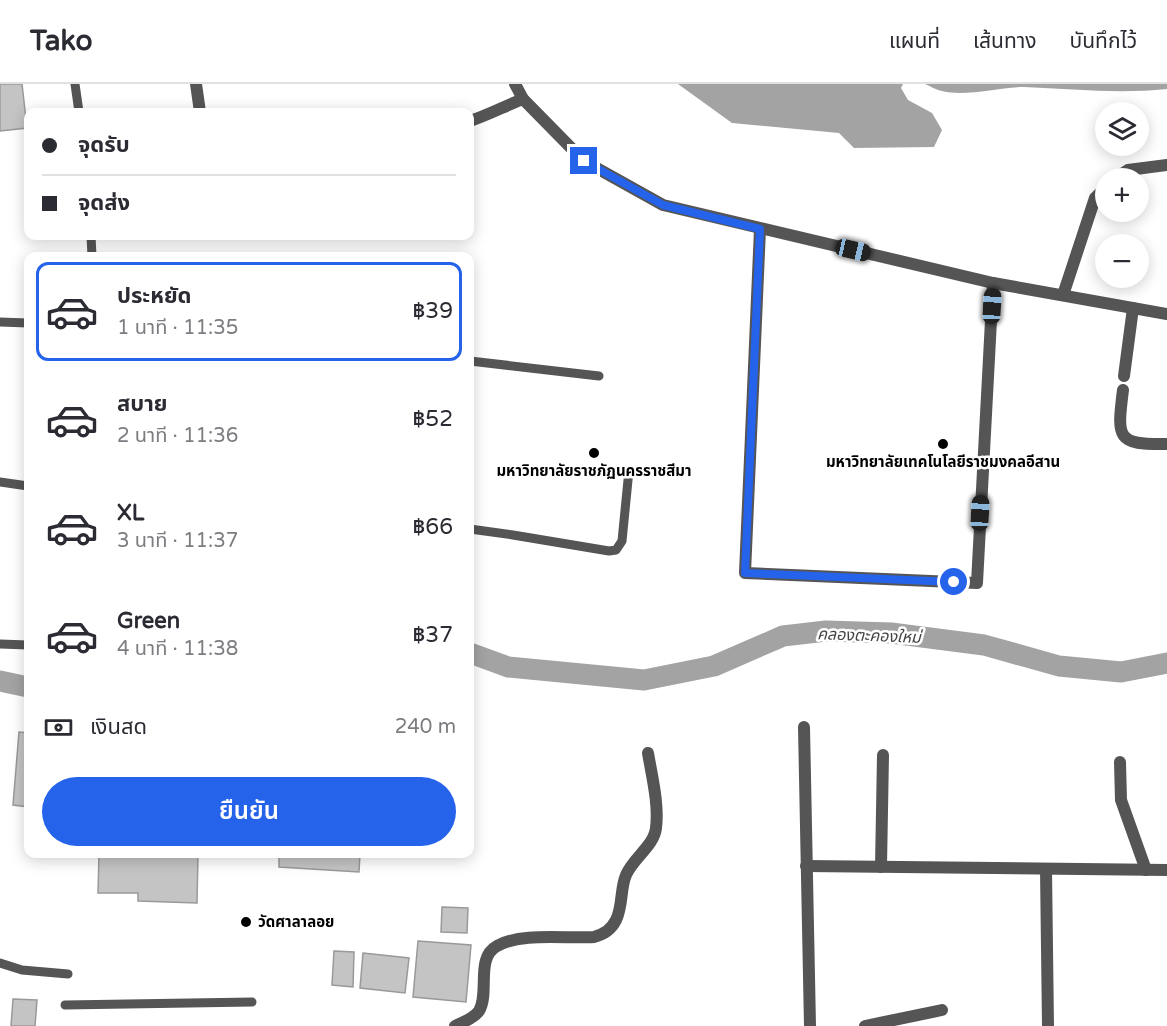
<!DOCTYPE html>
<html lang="th">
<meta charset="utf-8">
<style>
:root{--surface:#fff;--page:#f7f7f7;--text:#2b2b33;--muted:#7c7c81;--line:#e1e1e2;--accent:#2563eb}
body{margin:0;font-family:"Varela Round","Noto Sans Thai",sans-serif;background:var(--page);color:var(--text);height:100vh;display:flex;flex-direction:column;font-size:22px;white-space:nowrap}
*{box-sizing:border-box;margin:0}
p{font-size:20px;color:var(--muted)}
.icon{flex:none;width:33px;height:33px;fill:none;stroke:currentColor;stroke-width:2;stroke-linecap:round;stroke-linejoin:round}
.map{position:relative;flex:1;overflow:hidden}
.side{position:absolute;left:24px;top:168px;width:450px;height:606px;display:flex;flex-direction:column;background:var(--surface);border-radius:12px;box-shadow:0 3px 15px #0003}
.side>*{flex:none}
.hud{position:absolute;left:24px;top:24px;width:450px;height:132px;border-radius:12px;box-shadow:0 3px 15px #0003;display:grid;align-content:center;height:132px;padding:0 18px;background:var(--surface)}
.buttons{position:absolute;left:1095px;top:18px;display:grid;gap:12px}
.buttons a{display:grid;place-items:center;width:54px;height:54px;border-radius:50%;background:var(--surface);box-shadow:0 3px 15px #0003;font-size:30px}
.end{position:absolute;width:27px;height:27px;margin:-14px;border:8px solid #2563eb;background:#fff;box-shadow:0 0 0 3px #fff}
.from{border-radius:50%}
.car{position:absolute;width:18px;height:36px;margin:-18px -9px;border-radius:8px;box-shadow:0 0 4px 2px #0007;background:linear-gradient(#222 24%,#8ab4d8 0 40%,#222 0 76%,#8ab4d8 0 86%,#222 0)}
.hud b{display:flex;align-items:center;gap:21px;height:57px;font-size:22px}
.hud b+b{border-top:2px solid var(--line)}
.hud i{width:15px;height:15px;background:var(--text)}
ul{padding:10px 0 0;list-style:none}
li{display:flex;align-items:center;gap:18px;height:99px;margin:0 12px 9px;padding:0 6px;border:3px solid transparent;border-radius:12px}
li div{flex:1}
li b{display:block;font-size:22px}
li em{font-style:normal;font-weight:600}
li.current{border-color:var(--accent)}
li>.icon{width:54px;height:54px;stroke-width:1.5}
.pay{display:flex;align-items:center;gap:15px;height:66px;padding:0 18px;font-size:22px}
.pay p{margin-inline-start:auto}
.primary-button{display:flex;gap:12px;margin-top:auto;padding:12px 18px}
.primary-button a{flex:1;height:69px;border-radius:36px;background:var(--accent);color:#fff;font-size:24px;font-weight:600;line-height:69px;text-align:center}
header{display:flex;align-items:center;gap:36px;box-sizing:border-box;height:84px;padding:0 30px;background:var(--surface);border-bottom:2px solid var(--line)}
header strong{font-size:28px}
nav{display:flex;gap:33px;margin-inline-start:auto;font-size:21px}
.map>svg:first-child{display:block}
.water{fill:#a3a3a3}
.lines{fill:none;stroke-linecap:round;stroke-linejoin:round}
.canal{stroke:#a3a3a3;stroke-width:21}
.building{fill:#c4c4c4;stroke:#999;stroke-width:1.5}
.lane{stroke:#555;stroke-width:9}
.street{stroke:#555;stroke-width:12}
.route{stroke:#2563eb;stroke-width:8}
.poi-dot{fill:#000;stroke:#fff;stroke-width:2}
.labels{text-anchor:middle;stroke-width:5;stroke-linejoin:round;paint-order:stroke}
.poi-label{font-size:15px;font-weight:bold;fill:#000;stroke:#fff}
.water-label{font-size:16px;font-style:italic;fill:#444;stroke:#fff}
</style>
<header>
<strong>Tako</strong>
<nav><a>แผนที่</a><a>เส้นทาง</a><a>บันทึกไว้</a></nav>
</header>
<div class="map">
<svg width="1167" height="942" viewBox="0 0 1167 942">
<rect width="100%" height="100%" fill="#fff"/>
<g class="water">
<polygon points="678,0 903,0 901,4 908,16 932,29 942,46 934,63 854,64 839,49 732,39"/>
<path d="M925,0H1167V5C1119,10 1072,5 1024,3C1000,3 966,13 942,7C936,6 930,2 925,0Z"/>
</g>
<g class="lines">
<g class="canal">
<polyline points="470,569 508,583 644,596 714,582 783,552 826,547 891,549 984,561 1059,582 1121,588 1167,579"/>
<polyline points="0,597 28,603"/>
</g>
</g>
<g class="building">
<polygon points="0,0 22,0 27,44 0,47"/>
<polygon points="19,648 28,649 28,723 13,721"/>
<polygon points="99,770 198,770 197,819 138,817 138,809 98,809"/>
<polygon points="279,770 360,770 359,788 279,783"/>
<polygon points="442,823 468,824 467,849 441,848"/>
<polygon points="418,857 471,861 466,918 413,913"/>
<polygon points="334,867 354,868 353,903 332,901"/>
<polygon points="363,869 409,874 405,909 360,904"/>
<polygon points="13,915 37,916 35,942 11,942"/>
</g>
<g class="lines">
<g class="lane">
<polyline points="75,0 79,28"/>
<polyline points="91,152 92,172"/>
<polyline points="0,238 28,239"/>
<polyline points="470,277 599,292"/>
<polyline points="0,398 28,402"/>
<polyline points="470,445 513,451 609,467 616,466 622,457 629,386"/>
<polyline points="0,560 28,561"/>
<polyline points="0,879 22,886 68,890"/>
<polyline points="65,921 252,918"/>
</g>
<g class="street">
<polyline points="196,0 200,28"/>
<polyline points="515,0 523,15 584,77 663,121 993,199 1167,230"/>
<path d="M470,37C488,31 505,22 523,15"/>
<polyline points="1116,94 1128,86 1167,81"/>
<polyline points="760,145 745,489 977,499 993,199"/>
<polyline points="1063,211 1095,114 1106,103"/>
<polyline points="1124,292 1133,224"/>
<path d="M1123,306C1117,354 1116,361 1167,360"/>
<polyline points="804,643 810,942"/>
<polyline points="1120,678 1121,716 1146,786"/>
<polyline points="806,782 1167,786"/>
<polyline points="881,783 883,671"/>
<polyline points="1046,785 1048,942"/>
<path d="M455,942C463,938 473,935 479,927C490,909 475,874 497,862C521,848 567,855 594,853C604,850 611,846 616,836C623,822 620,805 626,791C633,774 654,762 656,744C659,720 652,693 648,669"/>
<polyline points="865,942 942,926"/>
</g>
</g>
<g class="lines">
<polyline class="route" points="584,77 663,121 760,145 745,489 954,498"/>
</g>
<g class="poi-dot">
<circle cx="943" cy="360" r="6"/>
<circle cx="594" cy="369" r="6"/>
<circle cx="246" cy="838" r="6"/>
</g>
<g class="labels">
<g class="poi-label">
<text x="943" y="383">มหาวิทยาลัยเทคโนโลยีราชมงคลอีสาน</text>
<text x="594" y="392">มหาวิทยาลัยราชภัฏนครราชสีมา</text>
<text x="258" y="843" text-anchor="start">วัดศาลาลอย</text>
</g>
<g class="water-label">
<text transform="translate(869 551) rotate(2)" y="6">คลองตะคองใหม่</text>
</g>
</g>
</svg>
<div class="buttons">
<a><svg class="icon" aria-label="layers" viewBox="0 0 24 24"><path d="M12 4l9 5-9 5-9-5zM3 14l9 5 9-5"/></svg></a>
<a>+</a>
<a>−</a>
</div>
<i class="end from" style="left:954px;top:498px"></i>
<i class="end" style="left:584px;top:77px"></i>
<i class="car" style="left:853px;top:166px;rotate:103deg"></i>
<i class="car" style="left:992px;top:222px;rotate:3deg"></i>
<i class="car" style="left:980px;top:429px;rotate:3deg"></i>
<div class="hud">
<b><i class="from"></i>จุดรับ</b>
<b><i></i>จุดส่ง</b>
</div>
<section class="side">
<ul>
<li class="current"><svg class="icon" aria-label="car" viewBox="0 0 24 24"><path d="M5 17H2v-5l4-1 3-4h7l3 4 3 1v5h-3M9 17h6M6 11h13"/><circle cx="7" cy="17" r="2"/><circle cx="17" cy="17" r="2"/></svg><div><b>ประหยัด</b><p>1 นาที · 11:35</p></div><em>฿39</em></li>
<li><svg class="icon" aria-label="car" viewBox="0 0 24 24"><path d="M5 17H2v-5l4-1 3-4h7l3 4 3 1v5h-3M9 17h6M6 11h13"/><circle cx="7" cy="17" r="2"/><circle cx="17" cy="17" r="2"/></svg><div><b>สบาย</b><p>2 นาที · 11:36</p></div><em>฿52</em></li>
<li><svg class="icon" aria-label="car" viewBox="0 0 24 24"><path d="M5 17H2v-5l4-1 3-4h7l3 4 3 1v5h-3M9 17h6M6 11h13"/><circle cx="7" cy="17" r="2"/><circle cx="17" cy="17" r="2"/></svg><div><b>XL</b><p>3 นาที · 11:37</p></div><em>฿66</em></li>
<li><svg class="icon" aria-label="car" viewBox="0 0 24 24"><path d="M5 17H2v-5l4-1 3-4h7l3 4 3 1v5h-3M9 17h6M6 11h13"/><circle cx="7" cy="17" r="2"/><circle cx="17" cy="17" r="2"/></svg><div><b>Green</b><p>4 นาที · 11:38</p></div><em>฿37</em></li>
</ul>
<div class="pay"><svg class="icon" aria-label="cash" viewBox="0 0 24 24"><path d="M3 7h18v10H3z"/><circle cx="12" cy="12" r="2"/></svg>เงินสด<p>240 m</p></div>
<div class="primary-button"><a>ยืนยัน</a></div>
</section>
</div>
